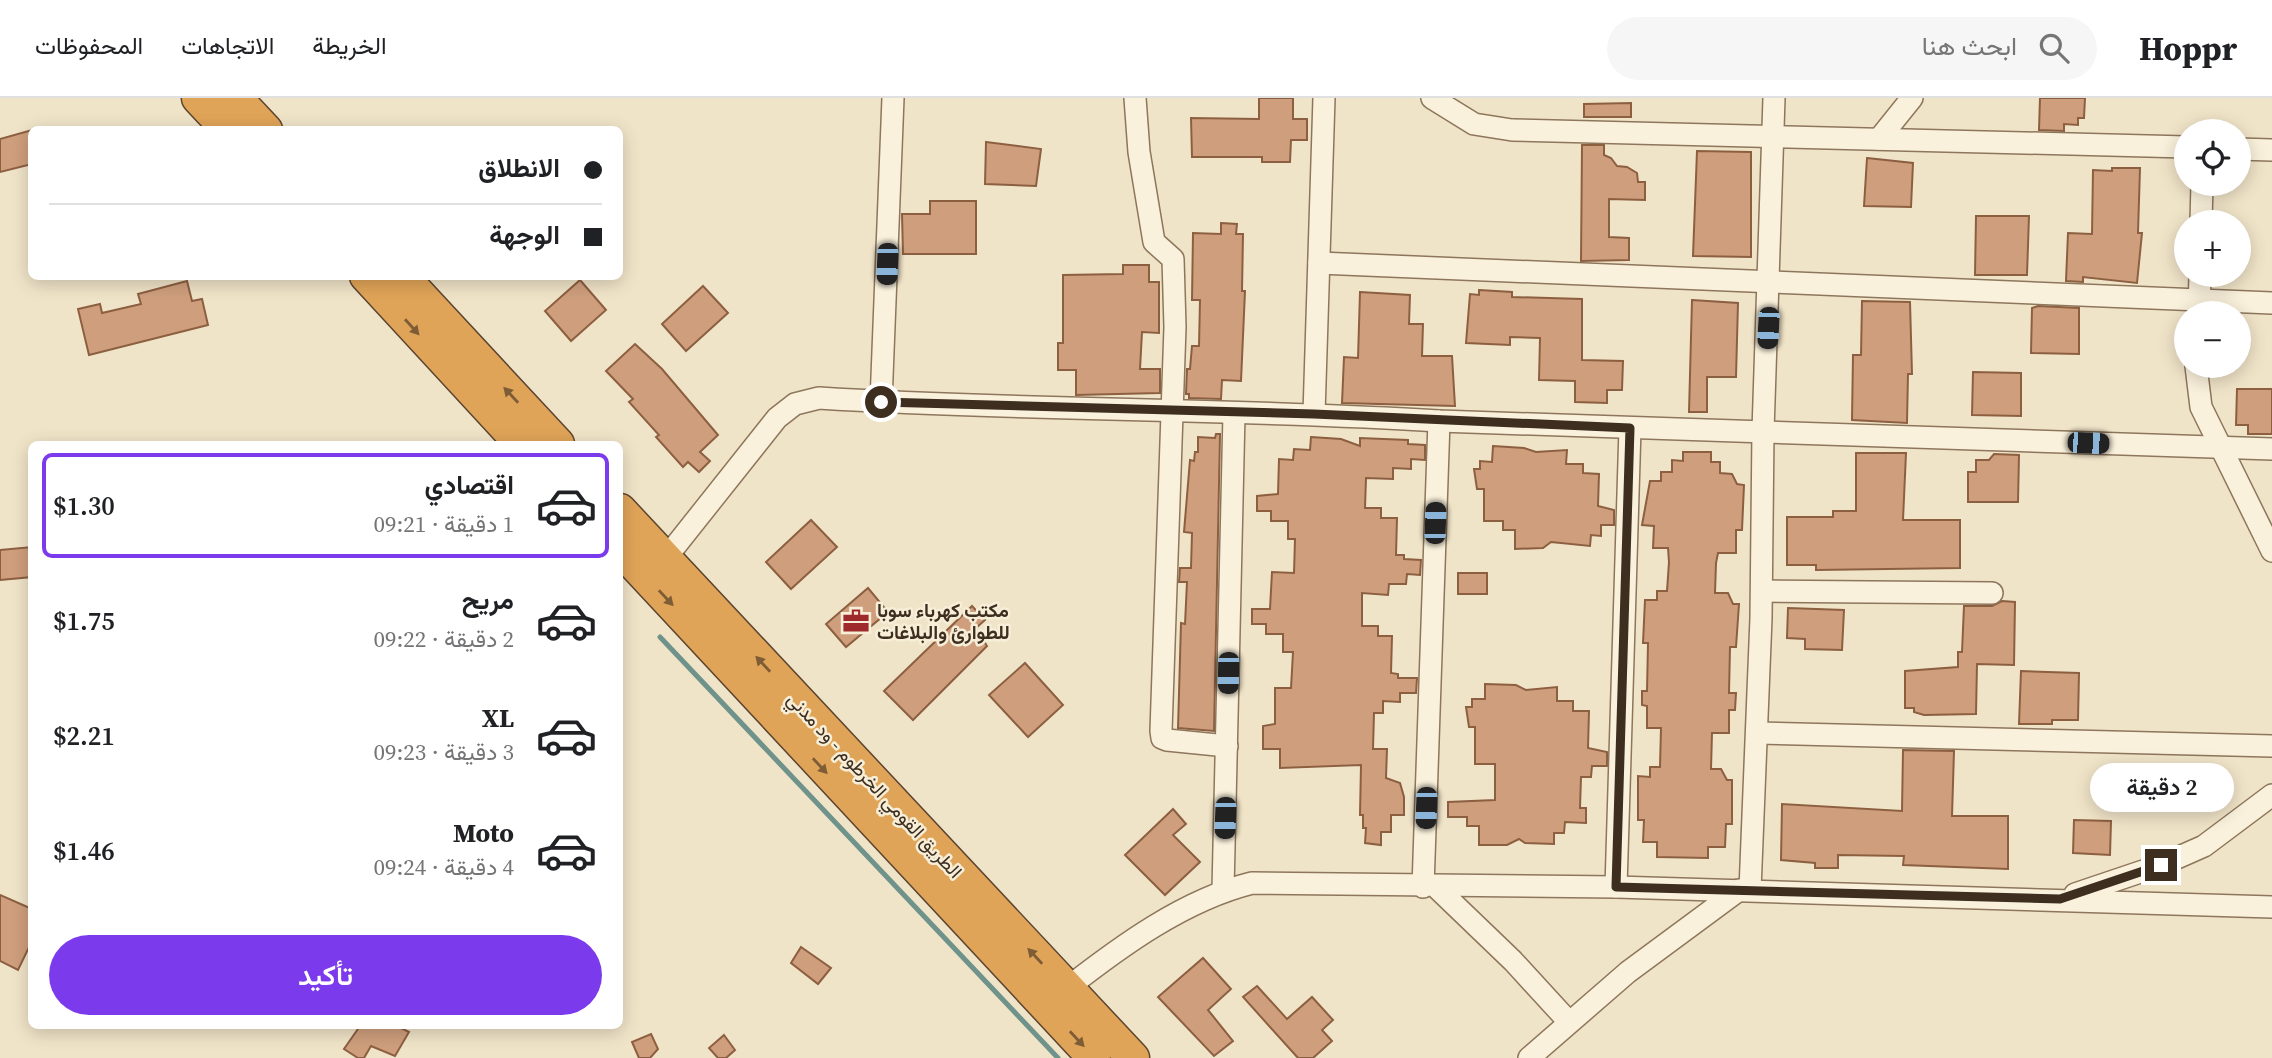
<!DOCTYPE html>
<html lang="ar">
<meta charset="utf-8">
<style>
:root{--surface:#fff;--page:#f6f6f6;--text:#202124;--muted:#757577;--line:#e0e0e0;--accent:#7c3aed}
body{margin:0;font-family:"Source Serif 4",Vazirmatn,serif;background:var(--page);color:var(--text);direction:rtl;height:100vh;display:flex;flex-direction:column;font-size:26px;white-space:nowrap}
*{box-sizing:border-box;margin:0}
p{font-size:23px;color:var(--muted)}
.icon{flex:none;width:38px;height:38px;fill:none;stroke:currentColor;stroke-width:2;stroke-linecap:round;stroke-linejoin:round}
.map{position:relative;flex:1;overflow:hidden;direction:ltr}
.side{position:absolute;left:28px;top:343px;width:595px;height:588px;display:flex;flex-direction:column;background:var(--surface);border-radius:10px;box-shadow:0 4px 18px #0003;direction:rtl}
.side>*{flex:none}
.hud{position:absolute;left:28px;top:28px;width:595px;height:154px;border-radius:10px;box-shadow:0 4px 18px #0003;direction:rtl;display:grid;align-content:center;height:154px;padding:0 21px;background:var(--surface)}
.fabs{position:absolute;left:2174px;top:21px;display:grid;gap:14px}
.fabs a{display:grid;place-items:center;width:77px;height:77px;border-radius:50%;background:var(--surface);box-shadow:0 4px 18px #0003;font-size:35px}
.end{position:absolute;width:32px;height:32px;margin:-16px;border:9px solid #3d2e20;background:#fff;box-shadow:0 0 0 4px #fff}
.from{border-radius:50%}
.bubble{position:absolute;height:49px;border-radius:24px;background:var(--surface);box-shadow:0 4px 18px #0003;font-size:23px;font-weight:600;line-height:49px;text-align:center;direction:rtl}
.car{position:absolute;width:21px;height:42px;margin:-21px -10px;border-radius:9px;box-shadow:0 0 5px 2px #0007;background:linear-gradient(#222 24%,#8ab4d8 0 40%,#222 0 76%,#8ab4d8 0 86%,#222 0)}
.hud b{display:flex;align-items:center;gap:24px;height:66px;font-size:26px}
.hud b+b{border-top:2px solid var(--line)}
.hud i{width:18px;height:18px;background:var(--text)}
ul{padding:12px 0 0;list-style:none}
li{display:flex;align-items:center;gap:21px;height:105px;margin:0 14px 10px;padding:0 7px;border:4px solid transparent;border-radius:10px}
li div{flex:1}
li b{display:block;font-size:26px}
li em{font-style:normal;font-weight:600}
li.current{border-color:var(--accent)}
li>.icon{width:63px;height:63px;stroke-width:1.5}
.cta{display:flex;gap:14px;margin-top:auto;padding:14px 21px}
.cta a{flex:1;height:80px;border-radius:42px;background:var(--accent);color:#fff;font-size:28px;font-weight:600;line-height:80px;text-align:center}
header{display:flex;align-items:center;gap:42px;box-sizing:border-box;height:98px;padding:0 35px;background:var(--surface);border-bottom:2px solid var(--line)}
header strong{font-size:33px}
nav{display:flex;gap:38px;margin-inline-start:auto;font-size:24px}
.search{width:490px;height:63px;background:var(--page);display:flex;align-items:center;gap:18px;box-sizing:border-box;padding:0 24px;border-radius:38px;color:var(--muted);font-size:26px}
.map>svg:first-child{display:block}
.lines{fill:none;stroke-linecap:round;stroke-linejoin:round}
.stream{stroke:#6f938a;stroke-width:5}
.building{fill:#cf9f7d;stroke:#8d5f41;stroke-width:2}
.minor-casing{stroke:#8d765c;stroke-width:24}
.highway-casing{stroke:#5b4430;stroke-width:35}
.minor{stroke:#faf1dc;stroke-width:21}
.highway{stroke:#e0a458;stroke-width:32}
.oneway{fill:#7e5d36}
.route{stroke:#3d2e20;stroke-width:9}
.labels{text-anchor:middle;stroke-width:5;stroke-linejoin:round;paint-order:stroke}
.poi-label{font-size:19px;font-weight:bold;fill:#3d2e20;stroke:#f7eed8;text-anchor:start}
.street-label{font-size:19px;fill:#3d2e20;stroke:#f7eed8}
</style>
<header>
<strong>Hoppr</strong>
<div class="search"><svg class="icon" aria-label="search" viewBox="0 0 24 24"><circle cx="10" cy="10" r="6"/><path d="M15 15l6 6"/></svg>ابحث هنا</div>
<nav><a>الخريطة</a><a>الاتجاهات</a><a>المحفوظات</a></nav>
</header>
<div class="map">
<svg width="2272" height="960" viewBox="0 0 2272 960">
<rect width="100%" height="100%" fill="#f0e4c8"/>
<g class="lines">
<polyline class="stream" points="660,539 1058,960"/>
</g>
<g class="building">
<polygon points="1259,0 1293,0 1293,21 1307,21 1307,42 1291,42 1290,64 1262,64 1262,59 1192,59 1191,20 1259,21"/>
<polygon points="2040,0 2085,0 2084,20 2078,20 2078,27 2064,26 2064,33 2039,32"/>
<polygon points="1631,5 1631,19 1584,19 1584,6"/>
<polygon points="32,32 32,66 0,74 0,41"/>
<polygon points="986,44 1041,51 1036,88 985,86"/>
<polygon points="1582,47 1604,47 1604,57 1611,60 1617,68 1627,69 1637,75 1638,84 1645,84 1645,102 1609,101 1609,139 1629,140 1629,162 1581,163"/>
<polygon points="1697,53 1751,54 1751,159 1693,158"/>
<polygon points="1867,60 1913,65 1911,109 1864,108"/>
<polygon points="2112,70 2140,70 2138,135 2142,135 2137,185 2083,179 2083,184 2066,183 2068,135 2092,136 2093,72 2112,73"/>
<polygon points="930,103 976,103 976,156 903,156 902,116 930,116"/>
<polygon points="1976,118 2029,118 2027,177 1975,177"/>
<polygon points="1221,125 1237,126 1236,136 1243,136 1242,193 1245,193 1241,283 1222,282 1221,301 1189,300 1189,296 1186,296 1187,271 1190,271 1192,248 1199,248 1200,202 1192,202 1193,135 1221,136"/>
<polygon points="1123,167 1149,167 1149,184 1159,184 1159,235 1142,234 1140,271 1160,271 1160,295 1076,297 1076,272 1058,272 1058,245 1063,245 1063,177 1123,176"/>
<polygon points="580,182 606,212 571,243 545,213"/>
<polygon points="187,183 192,203 202,201 208,227 89,257 78,211 100,206 102,215 141,206 138,196"/>
<polygon points="703,188 728,215 686,253 662,226"/>
<polygon points="1479,192 1512,194 1512,199 1582,201 1582,262 1623,263 1622,292 1607,292 1607,305 1575,304 1575,283 1539,282 1540,240 1510,239 1510,247 1466,245 1470,196 1479,197"/>
<polygon points="1360,194 1410,197 1409,226 1423,226 1422,258 1452,258 1455,308 1342,305 1344,259 1358,260"/>
<polygon points="1692,202 1738,205 1736,279 1707,279 1707,314 1689,314"/>
<polygon points="1862,203 1910,204 1912,276 1908,276 1907,325 1852,322 1853,257 1861,257"/>
<polygon points="2038,208 2079,210 2079,256 2031,255 2032,210"/>
<polygon points="635,246 662,271 718,337 700,354 710,363 699,374 688,364 683,369 656,339 659,337 629,304 633,301 606,273"/>
<polygon points="1973,274 2021,275 2021,318 1972,317"/>
<polygon points="2237,291 2272,291 2272,336 2248,336 2248,327 2236,327"/>
<polygon points="1216,336 1220,336 1214,633 1178,630 1181,525 1185,526 1187,484 1179,484 1180,470 1191,470 1192,435 1184,434 1190,362 1194,363 1195,354 1198,354 1198,339 1215,340"/>
<polygon points="1311,339 1341,341 1360,348 1360,340 1408,342 1408,346 1425,347 1425,362 1411,361 1411,371 1393,370 1393,381 1366,380 1365,410 1381,410 1381,420 1397,420 1396,457 1404,457 1404,461 1421,462 1420,477 1407,476 1406,486 1389,486 1388,497 1362,495 1362,528 1378,528 1378,538 1392,538 1391,575 1398,576 1398,580 1417,580 1416,595 1400,595 1400,604 1383,603 1383,615 1374,615 1373,651 1387,651 1386,680 1400,685 1404,699 1404,717 1391,717 1391,734 1381,734 1381,747 1365,745 1366,730 1363,730 1363,717 1360,717 1361,667 1280,670 1280,651 1263,651 1263,628 1275,626 1275,590 1291,590 1293,554 1283,554 1283,536 1266,536 1266,526 1252,526 1252,511 1270,511 1272,474 1294,475 1295,441 1288,441 1288,423 1271,423 1271,413 1257,413 1257,398 1278,396 1279,361 1293,362 1294,351 1310,352"/>
<polygon points="1493,348 1524,350 1536,354 1567,352 1566,366 1583,366 1583,375 1599,376 1598,408 1614,412 1614,427 1601,427 1601,438 1591,437 1590,448 1551,444 1543,450 1515,451 1515,432 1503,432 1503,423 1484,423 1484,391 1477,391 1474,371 1480,371 1480,363 1492,364"/>
<polygon points="1683,354 1711,354 1711,364 1720,364 1720,375 1732,376 1737,386 1744,387 1742,432 1736,432 1736,455 1718,455 1716,465 1715,495 1728,495 1733,506 1739,506 1736,549 1730,549 1729,595 1736,595 1735,612 1729,612 1729,635 1712,635 1711,671 1721,671 1727,682 1732,682 1732,726 1726,726 1725,749 1708,749 1708,760 1657,759 1657,744 1643,744 1644,722 1638,722 1638,678 1650,679 1650,669 1660,669 1661,630 1647,630 1647,608 1642,607 1642,593 1647,593 1648,545 1643,545 1645,502 1657,502 1657,493 1667,493 1669,464 1668,450 1653,450 1654,428 1642,427 1650,383 1661,383 1661,374 1672,374 1672,362 1683,363"/>
<polygon points="1856,355 1906,355 1903,422 1960,422 1960,470 1816,472 1816,467 1787,467 1787,419 1833,419 1833,413 1856,413"/>
<polygon points="1994,356 2019,357 2018,404 1968,404 1968,374 1976,374 1976,362 1989,362"/>
<polygon points="811,422 837,449 791,491 766,464"/>
<polygon points="32,449 32,479 0,482 0,452"/>
<rect x="1458" y="475" width="29" height="21"/>
<polygon points="868,490 888,514 846,549 826,526"/>
<polygon points="2002,503 2015,504 2014,567 1977,566 1976,616 1924,617 1914,614 1914,610 1905,610 1905,573 1958,569 1958,554 1962,554 1964,508 1992,508"/>
<polygon points="972,508 985,522 976,530 987,548 913,622 884,593"/>
<polygon points="1788,510 1844,512 1842,552 1805,551 1805,541 1787,540"/>
<polygon points="1025,565 1063,607 1028,639 989,597"/>
<polygon points="2021,573 2079,575 2078,622 2052,622 2052,626 2019,626"/>
<polygon points="1485,586 1516,587 1526,592 1557,589 1557,603 1573,603 1573,613 1589,613 1588,650 1607,654 1607,668 1592,668 1591,679 1581,679 1580,710 1586,710 1586,725 1565,724 1564,735 1554,735 1554,746 1525,745 1519,741 1507,747 1479,747 1479,728 1467,728 1467,719 1448,719 1448,704 1495,702 1495,666 1475,666 1475,629 1469,629 1466,609 1472,609 1472,601 1485,601"/>
<polygon points="1903,652 1954,653 1952,718 2008,718 2008,771 1903,767 1904,758 1838,757 1838,770 1815,770 1815,765 1781,762 1782,706 1902,713"/>
<polygon points="1173,711 1186,726 1173,737 1200,764 1165,797 1125,757"/>
<polygon points="2074,722 2111,723 2110,757 2073,755"/>
<polygon points="0,797 32,811 32,843 18,872 0,863"/>
<polygon points="801,849 831,870 818,886 791,865"/>
<polygon points="1203,860 1231,891 1208,912 1233,943 1214,958 1158,899"/>
<polygon points="1257,888 1287,921 1312,899 1333,922 1322,932 1332,943 1313,960 1298,960 1243,899"/>
<polygon points="360,928 397,928 409,934 395,958 371,948 364,960 358,960 344,951"/>
<polygon points="651,936 658,951 650,960 639,960 632,944"/>
<polygon points="724,937 735,952 726,960 718,960 709,950"/>
</g>
<g class="lines">
<g class="minor-casing">
<g id="minor">
<polyline points="1135,0 1139,54 1154,144 1173,161 1175,229 1161,633 1162,640 1167,642 1227,648"/>
<polyline points="1432,0 1474,26 1512,32 2186,49"/>
<polyline points="1879,41 1912,0"/>
<polyline points="2238,51 2272,52"/>
<polyline points="2201,124 2202,86"/>
<polyline points="1319,165 2272,205"/>
<polyline points="2199,215 2200,177"/>
<polyline points="2196,268 2201,309 2272,453"/>
<polyline points="881,304 893,0"/>
<polyline points="1314,316 1324,0"/>
<path d="M665,461L777,320L795,306L819,300C1025,313 1233,310 1439,323L2272,351"/>
<polyline points="1762,493 1992,495"/>
<polyline points="1757,635 2272,648"/>
<polyline points="1423,789 1439,323"/>
<polyline points="1436,789 1513,863 1569,924"/>
<polyline points="1616,789 1630,330"/>
<polyline points="1223,792 1234,316"/>
<polyline points="1750,792 1761,520 1763,333 1774,0"/>
<polyline points="2075,796 2161,767 2204,748 2272,697"/>
<path d="M1066,891C1121,848 1184,802 1252,785L1616,789L2272,809"/>
<polyline points="1529,960 1628,874 1739,792"/>
</g>
</g>
<g class="highway-casing">
<g id="highway">
<polyline points="198,0 228,32"/>
<polyline points="236,0 266,32"/>
<polyline points="366,178 521,346"/>
<polyline points="402,178 558,346"/>
<polyline points="620,412 1133,960"/>
<polyline points="620,451 1094,960"/>
</g>
</g>
<use href="#minor" class="minor"/>
<use href="#highway" class="highway"/>
</g>
<defs><path id="oneway-solid" d="M-6-.8H1V-3.2L6.5 0L1 3.2V.8H-6Z" transform="scale(1.75)"/></defs>
<g class="oneway">
<use href="#oneway-solid" transform="translate(412 229) rotate(48)"/>
<use href="#oneway-solid" transform="translate(511 297) rotate(-133)"/>
<use href="#oneway-solid" transform="translate(666 500) rotate(47)"/>
<use href="#oneway-solid" transform="translate(763 566) rotate(-133)"/>
<use href="#oneway-solid" transform="translate(820 668) rotate(47)"/>
<use href="#oneway-solid" transform="translate(1035 858) rotate(-133)"/>
<use href="#oneway-solid" transform="translate(1077 941) rotate(47)"/>
</g>
<g class="lines">
<polyline class="route" points="881,304 1314,316 1630,330 1616,789 2060,801 2161,767"/>
</g>
<defs>
<g id="office-bare" transform="scale(2.1)"><path d="M-6-3h4V-5.5h4V-3h4V5H-6ZM-1-4.5V-3h2v-1.5ZM-6 0V1H6V0Z" fill="#9e2a2b" stroke="#f7eed8" stroke-width="2.5" paint-order="stroke"/></g>
</defs>
<g fill-rule="evenodd">
<use href="#office-bare" x="856" y="523"/>
</g>
<g class="labels">
<g class="poi-label">
<text x="877" y="519">مكتب كهرباء سوبا<tspan x="877" dy="22">للطوارئ والبلاغات</tspan></text>
</g>
<g class="street-label">
<text transform="translate(875 687) rotate(47)" y="7">الطريق القومي الخرطوم - ود مدني</text>
</g>
</g>
</svg>
<div class="fabs">
<a><svg class="icon" aria-label="locate" viewBox="0 0 24 24"><circle cx="12" cy="12" r="6"/><path d="M12 2v4M12 18v4M2 12h4M18 12h4"/></svg></a>
<a>+</a>
<a>−</a>
</div>
<i class="end from" style="left:881px;top:304px"></i>
<i class="end" style="left:2161px;top:767px"></i>
<div class="bubble" style="left:2090px;top:665px;width:144px">2 دقيقة</div>
<i class="car" style="left:887px;top:166px;rotate:182deg"></i>
<i class="car" style="left:1768px;top:230px;rotate:183deg"></i>
<i class="car" style="left:2088px;top:345px;rotate:92deg"></i>
<i class="car" style="left:1435px;top:425px;rotate:2deg"></i>
<i class="car" style="left:1228px;top:575px;rotate:181deg"></i>
<i class="car" style="left:1426px;top:710px;rotate:182deg"></i>
<i class="car" style="left:1225px;top:720px;rotate:182deg"></i>
<div class="hud">
<b><i class="from"></i>الانطلاق</b>
<b><i></i>الوجهة</b>
</div>
<section class="side">
<ul>
<li class="current"><svg class="icon" aria-label="car" viewBox="0 0 24 24"><path d="M5 17H2v-5l4-1 3-4h7l3 4 3 1v5h-3M9 17h6M6 11h13"/><circle cx="7" cy="17" r="2"/><circle cx="17" cy="17" r="2"/></svg><div><b>اقتصادي</b><p>1 دقيقة · 09:21</p></div><em>$1.30</em></li>
<li><svg class="icon" aria-label="car" viewBox="0 0 24 24"><path d="M5 17H2v-5l4-1 3-4h7l3 4 3 1v5h-3M9 17h6M6 11h13"/><circle cx="7" cy="17" r="2"/><circle cx="17" cy="17" r="2"/></svg><div><b>مريح</b><p>2 دقيقة · 09:22</p></div><em>$1.75</em></li>
<li><svg class="icon" aria-label="car" viewBox="0 0 24 24"><path d="M5 17H2v-5l4-1 3-4h7l3 4 3 1v5h-3M9 17h6M6 11h13"/><circle cx="7" cy="17" r="2"/><circle cx="17" cy="17" r="2"/></svg><div><b>XL</b><p>3 دقيقة · 09:23</p></div><em>$2.21</em></li>
<li><svg class="icon" aria-label="car" viewBox="0 0 24 24"><path d="M5 17H2v-5l4-1 3-4h7l3 4 3 1v5h-3M9 17h6M6 11h13"/><circle cx="7" cy="17" r="2"/><circle cx="17" cy="17" r="2"/></svg><div><b>Moto</b><p>4 دقيقة · 09:24</p></div><em>$1.46</em></li>
</ul>
<div class="cta"><a>تأكيد</a></div>
</section>
</div>
